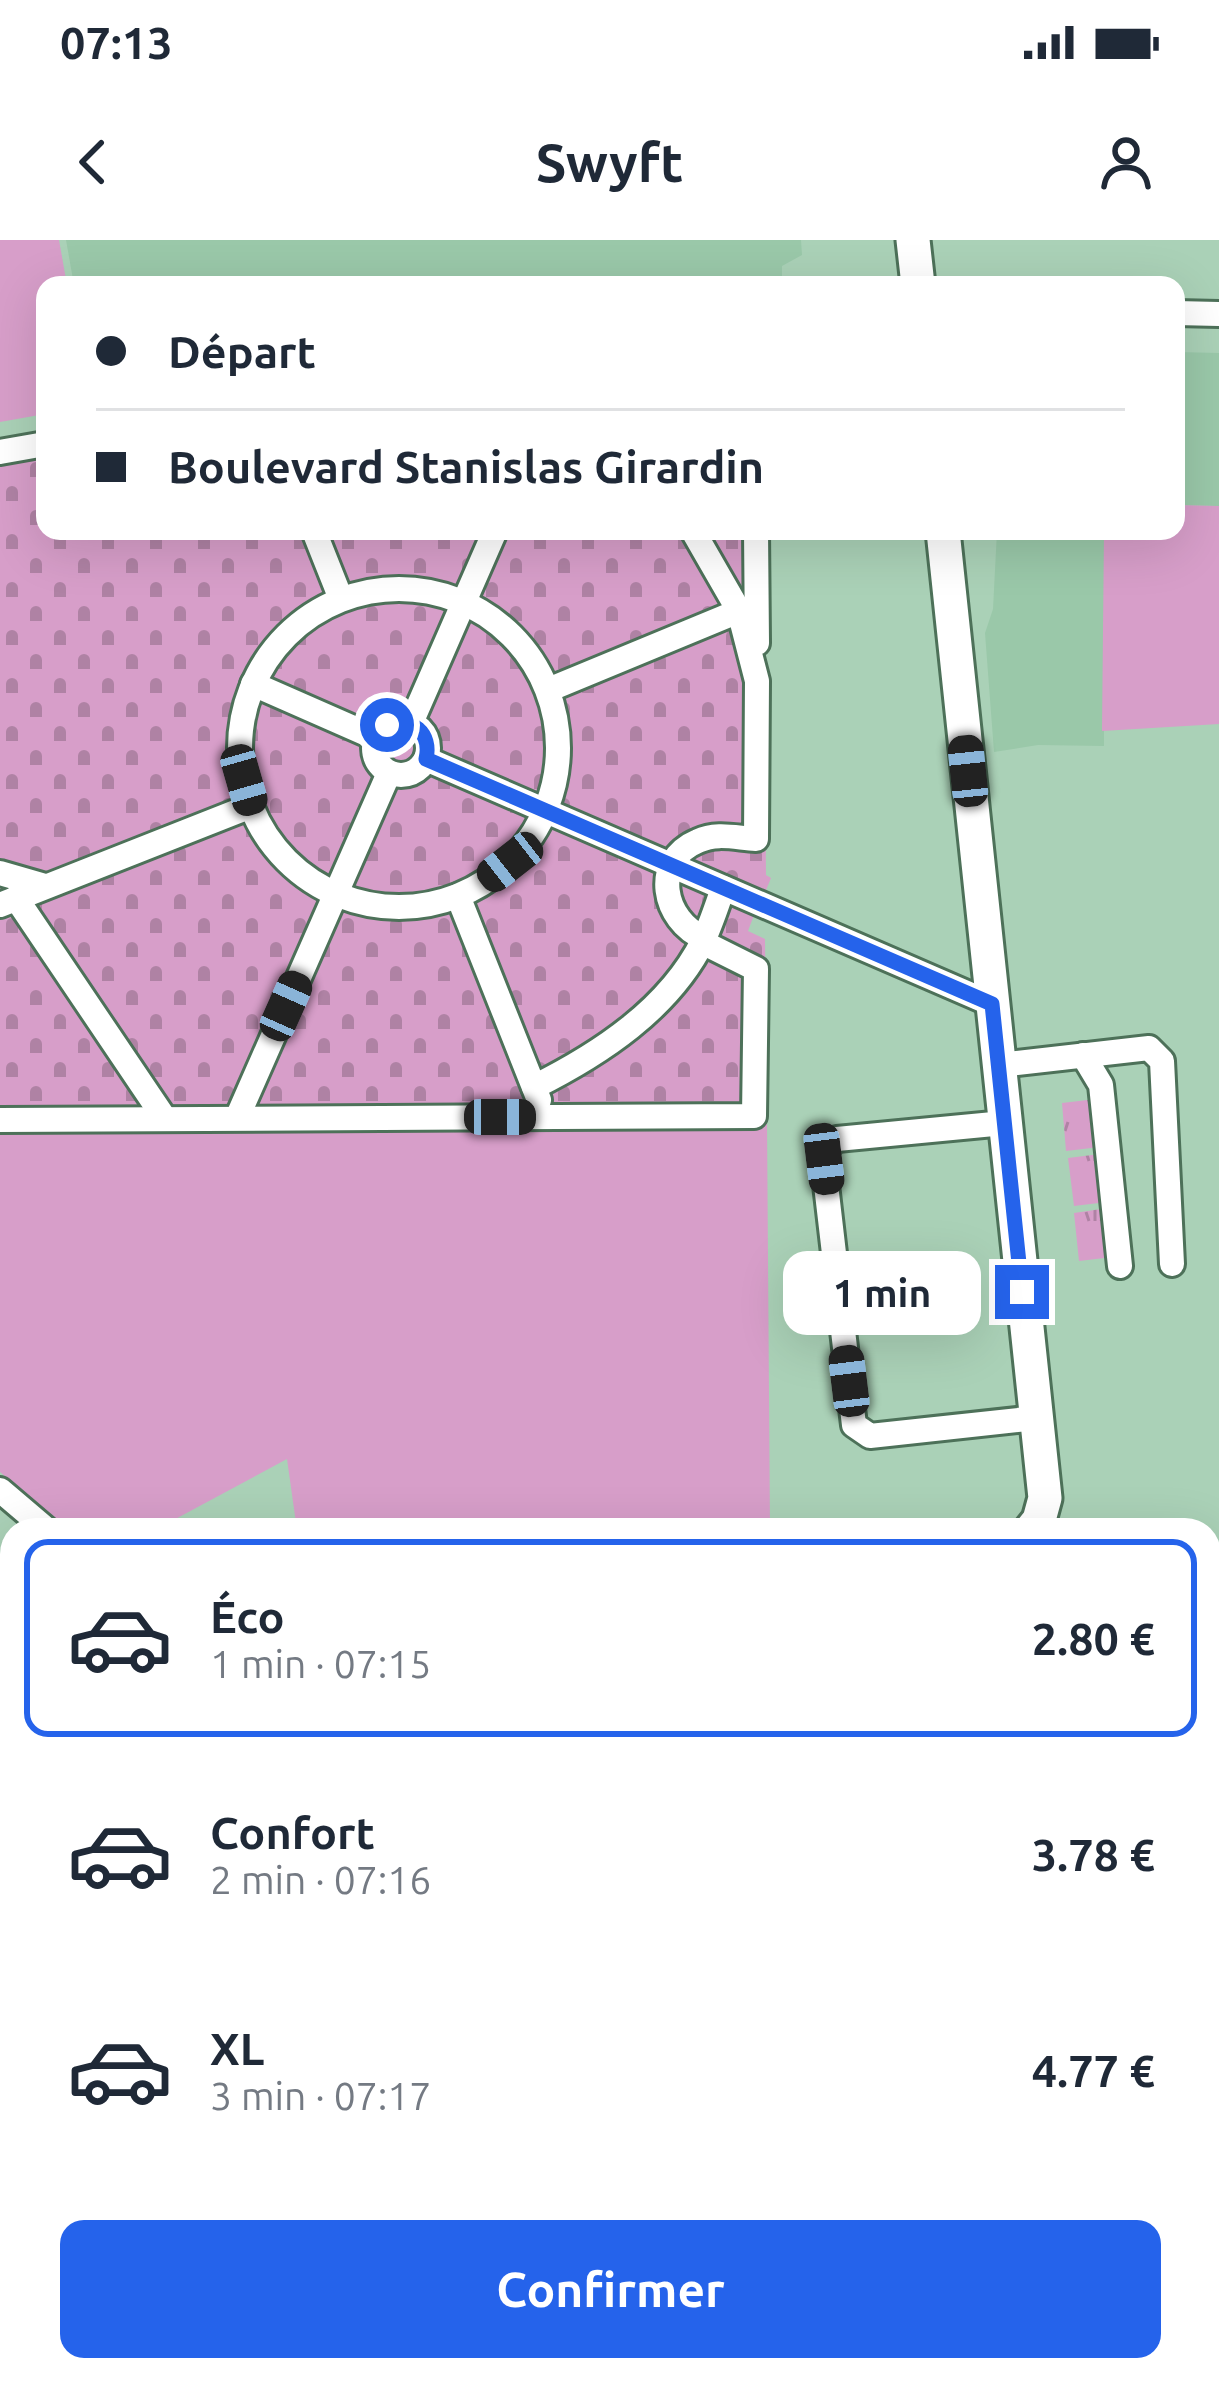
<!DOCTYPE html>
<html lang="fr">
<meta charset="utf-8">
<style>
:root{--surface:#fff;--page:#f6f6f7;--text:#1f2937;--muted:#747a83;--line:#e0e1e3;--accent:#2563eb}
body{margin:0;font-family:Ubuntu,sans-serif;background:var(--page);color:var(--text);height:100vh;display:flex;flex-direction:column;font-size:45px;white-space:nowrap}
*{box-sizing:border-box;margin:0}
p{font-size:39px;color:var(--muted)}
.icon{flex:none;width:66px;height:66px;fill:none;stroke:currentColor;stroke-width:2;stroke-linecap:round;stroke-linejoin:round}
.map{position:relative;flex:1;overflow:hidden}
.panel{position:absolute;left:0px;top:1278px;width:1221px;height:864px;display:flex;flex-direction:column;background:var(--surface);border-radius:36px 36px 0 0;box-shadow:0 12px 48px #0002}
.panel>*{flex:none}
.top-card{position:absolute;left:36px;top:36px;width:1149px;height:264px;border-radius:24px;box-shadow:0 12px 48px #0002;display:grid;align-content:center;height:264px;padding:0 60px;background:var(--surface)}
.end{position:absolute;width:54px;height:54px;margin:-27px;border:15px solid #2563eb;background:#fff;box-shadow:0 0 0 6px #fff}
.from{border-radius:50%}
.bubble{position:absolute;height:84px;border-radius:24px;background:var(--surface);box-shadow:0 12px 48px #0002;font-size:39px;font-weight:600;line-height:84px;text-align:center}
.car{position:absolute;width:36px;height:72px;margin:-36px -18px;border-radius:15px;box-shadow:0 0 9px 3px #0007;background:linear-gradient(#222 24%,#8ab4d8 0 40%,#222 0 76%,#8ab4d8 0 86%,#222 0)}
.top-card b{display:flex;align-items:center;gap:42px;height:114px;font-size:45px}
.top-card b+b{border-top:3px solid var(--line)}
.top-card i{width:30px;height:30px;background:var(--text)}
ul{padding:21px 0 0;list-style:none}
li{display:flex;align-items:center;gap:36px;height:198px;margin:0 24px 18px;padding:0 36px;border:6px solid transparent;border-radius:24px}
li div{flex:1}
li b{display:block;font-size:45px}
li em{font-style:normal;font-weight:600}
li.selected{border-color:var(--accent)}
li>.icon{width:108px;height:108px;stroke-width:1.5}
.primary-button{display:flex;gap:24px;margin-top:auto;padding:24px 60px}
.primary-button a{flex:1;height:138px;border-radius:24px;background:var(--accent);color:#fff;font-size:48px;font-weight:600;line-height:138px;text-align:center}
.status{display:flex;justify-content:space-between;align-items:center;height:84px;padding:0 60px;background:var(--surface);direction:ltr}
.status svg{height:33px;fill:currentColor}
header{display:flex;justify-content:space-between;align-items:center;height:156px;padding:0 60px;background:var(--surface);font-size:54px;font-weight:600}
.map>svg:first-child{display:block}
.built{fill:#9ac8a9}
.grass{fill:url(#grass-tufts)}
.cemetery{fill:url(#cemetery-stones)}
.park{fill:#d79ec9}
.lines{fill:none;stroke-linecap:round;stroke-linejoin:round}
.minor-casing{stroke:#4d7159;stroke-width:30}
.major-casing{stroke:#4d7159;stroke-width:39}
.minor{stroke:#fff;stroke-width:24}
.major{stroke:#fff;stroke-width:33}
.route{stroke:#2563eb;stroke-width:15}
</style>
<div class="status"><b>07:13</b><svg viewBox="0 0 49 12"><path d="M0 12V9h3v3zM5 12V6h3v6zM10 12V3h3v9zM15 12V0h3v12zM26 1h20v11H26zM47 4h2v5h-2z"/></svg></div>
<header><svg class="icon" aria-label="back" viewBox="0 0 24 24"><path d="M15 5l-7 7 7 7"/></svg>Swyft<svg class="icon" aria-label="person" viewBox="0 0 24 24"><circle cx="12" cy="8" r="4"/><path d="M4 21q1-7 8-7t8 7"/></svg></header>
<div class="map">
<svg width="1219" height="2142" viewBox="0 0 1219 2142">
<defs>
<pattern id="grass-tufts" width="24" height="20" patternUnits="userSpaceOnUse" patternTransform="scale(3)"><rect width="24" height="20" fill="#d79ec9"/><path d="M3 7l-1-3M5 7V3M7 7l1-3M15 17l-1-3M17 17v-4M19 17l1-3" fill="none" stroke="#af82a4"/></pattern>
<pattern id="cemetery-stones" width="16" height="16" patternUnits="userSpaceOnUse" patternTransform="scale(3)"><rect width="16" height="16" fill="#d79ec9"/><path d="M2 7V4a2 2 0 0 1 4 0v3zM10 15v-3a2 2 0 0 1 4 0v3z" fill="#af82a4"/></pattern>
</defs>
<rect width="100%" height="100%" fill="#aad1b7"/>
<g class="built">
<polygon points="66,0 801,0 802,15 782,26 782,45 74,45"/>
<polygon points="1176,112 1219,113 1219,266 1176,265"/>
<polygon points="997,291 1104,291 1104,506 1038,505 994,512 985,393 993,369"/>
<polygon points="1219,1603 1219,2142 1167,2142 1165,2130 1209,2130 1209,1613"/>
</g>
<g class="grass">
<polygon points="1096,859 1100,907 1066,911 1062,863"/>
<polygon points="1100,914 1107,962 1074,966 1068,918"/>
<polygon points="1108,968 1113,1017 1079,1021 1074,973"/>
</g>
<polygon class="cemetery" points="45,199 45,291 763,291 766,635 771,638 764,655 753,651 744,670 754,675 748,691 765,699 767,882 0,887 0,206"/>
<g class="park">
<polygon points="0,0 59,0 67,45 45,45 45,174 0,182"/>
<polygon points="1176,265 1219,266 1219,484 1102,491 1104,291 1176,291"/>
<polygon points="767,882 770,1290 297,1290 287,1219 155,1290 70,1290 0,1232 0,887"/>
<polygon points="0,1641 12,1641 12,2130 318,2130 318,2142 0,2142"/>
</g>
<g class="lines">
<g class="minor-casing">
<g id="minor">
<polyline points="1176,73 1219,74"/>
<polyline points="0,212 45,204"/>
<polyline points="314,291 341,359"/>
<path d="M693,291L739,371L757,441L756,599C736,598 717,592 698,601C650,621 663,681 704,698"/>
<polyline points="756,291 757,403"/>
<circle cx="399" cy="508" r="159"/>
<polyline points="253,444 376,498"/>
<polyline points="548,450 739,371"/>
<circle cx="401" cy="508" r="27"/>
<polyline points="411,483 495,291"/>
<polyline points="426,519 992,764"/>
<polyline points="0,633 45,646"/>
<polyline points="458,656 539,860"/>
<polyline points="16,658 165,879"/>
<polyline points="0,665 251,566"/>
<polyline points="1083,815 1101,845 1120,1026"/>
<polyline points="999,825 1149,808 1162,821 1172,1024"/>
<path d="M534,847C600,814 669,769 703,701C711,684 717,666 723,648"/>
<polyline points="237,878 389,533"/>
<polyline points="0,880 754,876 756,729 702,702"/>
<polyline points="1004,883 837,899 827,907 823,919 854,1185 870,1196 1036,1178"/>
<polyline points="0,1250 47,1290"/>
<polyline points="1209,1410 1219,1398"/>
<polyline points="1209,1888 1219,1878"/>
<polyline points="424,2130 425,2142"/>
<polyline points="658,2130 659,2142"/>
<polyline points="888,2130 889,2142"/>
<polyline points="1190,2130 1191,2142"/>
</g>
</g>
<g class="major-casing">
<g id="major">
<polyline points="913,0 918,45"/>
<polyline points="943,291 1045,1258 1039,1280 1031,1290"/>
<polyline points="1209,1341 1219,1325"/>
<polyline points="1209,1428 1219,1437"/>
<polyline points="1209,1496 1219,1485"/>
<polyline points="0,1503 12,1504"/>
<polyline points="1136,2130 1138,2142"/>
</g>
</g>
<use href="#minor" class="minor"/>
<use href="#major" class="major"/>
</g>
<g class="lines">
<path class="route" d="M387,485C412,476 432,493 426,519L992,764L1022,1052"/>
</g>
</svg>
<i class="end from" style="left:387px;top:485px"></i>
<i class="end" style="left:1022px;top:1052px"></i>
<div class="bubble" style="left:783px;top:1011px;width:198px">1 min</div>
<i class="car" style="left:968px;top:531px;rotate:354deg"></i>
<i class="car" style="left:244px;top:540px;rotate:164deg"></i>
<i class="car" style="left:510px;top:622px;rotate:232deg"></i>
<i class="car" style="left:286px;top:766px;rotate:24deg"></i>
<i class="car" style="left:500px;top:877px;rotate:90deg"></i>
<i class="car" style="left:824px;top:919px;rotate:173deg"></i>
<i class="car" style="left:849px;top:1141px;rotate:353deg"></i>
<div class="top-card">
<b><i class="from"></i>Départ</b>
<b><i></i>Boulevard Stanislas Girardin</b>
</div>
<section class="panel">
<ul>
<li class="selected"><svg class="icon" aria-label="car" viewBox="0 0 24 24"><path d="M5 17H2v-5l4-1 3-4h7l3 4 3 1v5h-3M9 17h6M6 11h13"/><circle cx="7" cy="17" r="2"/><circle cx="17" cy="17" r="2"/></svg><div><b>Éco</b><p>1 min · 07:15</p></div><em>2.80 €</em></li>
<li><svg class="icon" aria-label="car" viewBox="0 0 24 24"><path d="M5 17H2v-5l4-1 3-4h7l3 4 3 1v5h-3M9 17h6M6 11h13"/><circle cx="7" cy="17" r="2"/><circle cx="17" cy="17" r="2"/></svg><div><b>Confort</b><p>2 min · 07:16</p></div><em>3.78 €</em></li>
<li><svg class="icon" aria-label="car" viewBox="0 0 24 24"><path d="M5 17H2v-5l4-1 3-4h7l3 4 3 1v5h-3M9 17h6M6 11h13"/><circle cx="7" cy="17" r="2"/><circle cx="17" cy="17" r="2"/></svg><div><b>XL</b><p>3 min · 07:17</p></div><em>4.77 €</em></li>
</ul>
<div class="primary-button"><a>Confirmer</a></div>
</section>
</div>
